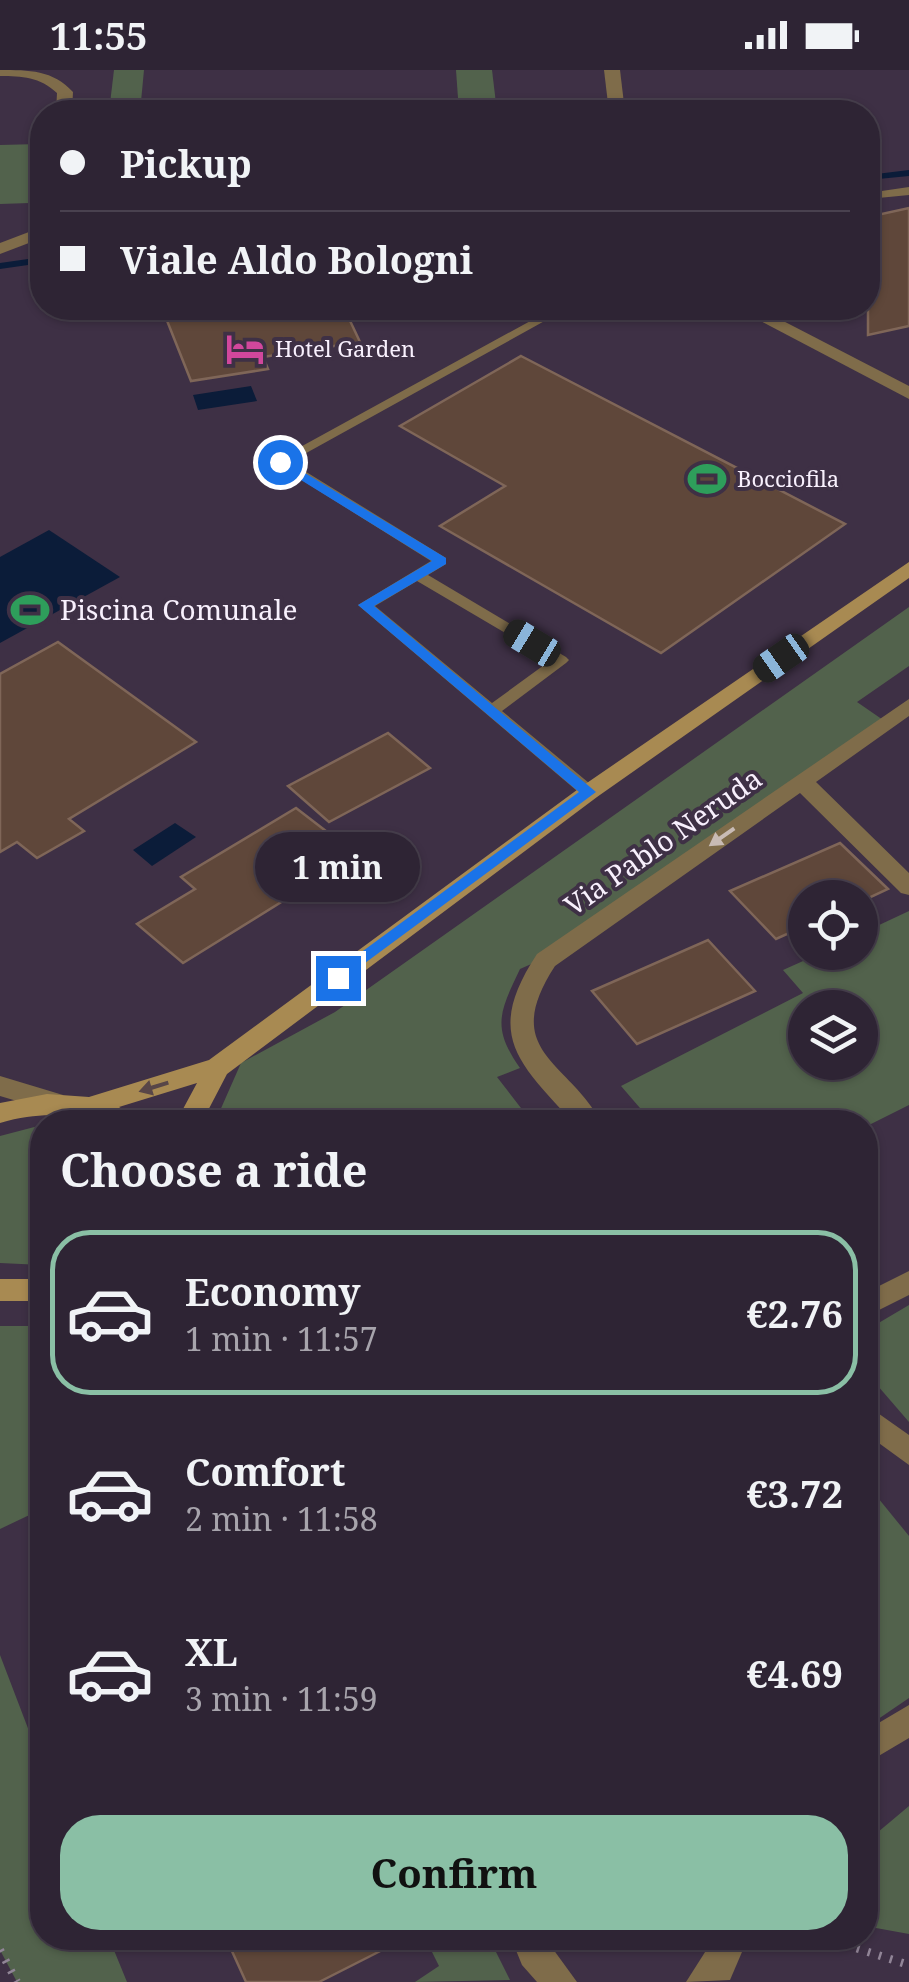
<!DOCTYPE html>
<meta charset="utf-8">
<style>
:root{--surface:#2e2434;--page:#362c3c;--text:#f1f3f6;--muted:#a7a4ac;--line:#49414f;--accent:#8abfa5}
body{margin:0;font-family:"Noto Serif",serif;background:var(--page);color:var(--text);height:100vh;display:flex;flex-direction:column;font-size:38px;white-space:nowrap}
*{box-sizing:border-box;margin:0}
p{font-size:32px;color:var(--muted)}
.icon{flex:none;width:55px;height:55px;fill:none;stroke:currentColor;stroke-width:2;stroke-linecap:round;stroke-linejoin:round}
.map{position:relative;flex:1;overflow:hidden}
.panel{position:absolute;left:30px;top:1040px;width:848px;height:840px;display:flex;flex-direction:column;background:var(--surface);border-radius:40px;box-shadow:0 2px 8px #0004,0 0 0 2px var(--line)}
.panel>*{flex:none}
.banner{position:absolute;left:30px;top:30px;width:850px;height:220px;border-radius:40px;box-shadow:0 2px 8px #0004,0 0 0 2px var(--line);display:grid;align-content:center;height:220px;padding:0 30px;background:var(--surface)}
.buttons{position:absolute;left:788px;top:810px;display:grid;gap:20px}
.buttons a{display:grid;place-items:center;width:90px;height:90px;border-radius:50%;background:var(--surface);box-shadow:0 2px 8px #0004,0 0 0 2px var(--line);font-size:50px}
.end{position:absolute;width:45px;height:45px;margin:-22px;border:12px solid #1a73e8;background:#fff;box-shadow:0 0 0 5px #fff}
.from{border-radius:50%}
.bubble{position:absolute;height:70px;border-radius:35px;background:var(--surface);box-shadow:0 2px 8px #0004,0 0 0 2px var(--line);font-size:32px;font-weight:700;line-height:70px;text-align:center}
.car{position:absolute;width:30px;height:60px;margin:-30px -15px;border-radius:12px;box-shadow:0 0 8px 2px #0007;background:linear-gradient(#222 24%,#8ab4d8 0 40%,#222 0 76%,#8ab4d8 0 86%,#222 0)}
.banner b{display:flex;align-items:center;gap:35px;height:95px;font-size:38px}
.banner b+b{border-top:2px solid var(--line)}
.banner i{width:25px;height:25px;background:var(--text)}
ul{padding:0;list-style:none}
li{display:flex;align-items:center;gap:30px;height:165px;margin:0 20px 15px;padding:0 10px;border:5px solid transparent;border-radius:40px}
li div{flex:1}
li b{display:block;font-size:38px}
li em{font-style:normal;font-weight:700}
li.current{border-color:var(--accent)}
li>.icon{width:90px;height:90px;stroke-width:1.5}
h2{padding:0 30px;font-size:45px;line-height:120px}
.action{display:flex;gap:20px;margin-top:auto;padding:20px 30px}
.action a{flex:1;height:115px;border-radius:40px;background:var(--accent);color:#111;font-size:40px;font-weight:700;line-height:115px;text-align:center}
.status{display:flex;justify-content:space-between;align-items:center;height:70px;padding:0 50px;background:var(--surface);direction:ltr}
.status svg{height:28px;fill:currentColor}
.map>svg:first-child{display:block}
.green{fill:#52624c;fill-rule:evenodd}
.water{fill:#0b1c39}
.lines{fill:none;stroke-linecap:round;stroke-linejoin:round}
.stream{fill:#0b1c39;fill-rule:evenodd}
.building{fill:#5f473a;stroke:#7f6658;stroke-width:2.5}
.path{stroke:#918597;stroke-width:8;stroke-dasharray:2.5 9;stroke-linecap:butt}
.service{fill:#7f6c4a;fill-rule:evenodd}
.minor{fill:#7f6c4a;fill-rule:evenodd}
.secondary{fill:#a88a52;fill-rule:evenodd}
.oneway{fill:#c8bbb5}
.oneway2{fill:#584648}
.route{fill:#1a73e8}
.labels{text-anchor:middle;stroke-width:8;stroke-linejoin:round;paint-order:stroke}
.far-poi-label{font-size:22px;fill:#f8f0fd;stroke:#3e3045;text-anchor:start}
.poi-label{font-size:28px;fill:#f8f0fd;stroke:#3e3045;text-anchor:start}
.street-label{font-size:28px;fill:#f8f0fd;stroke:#3e3045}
</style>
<div class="status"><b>11:55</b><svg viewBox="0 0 49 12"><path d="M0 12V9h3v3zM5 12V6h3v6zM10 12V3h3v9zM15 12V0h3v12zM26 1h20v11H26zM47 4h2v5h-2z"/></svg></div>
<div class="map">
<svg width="909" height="1912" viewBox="0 0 909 1912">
<rect width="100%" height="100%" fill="#3e3045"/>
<g class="green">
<polygon points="114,0 144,0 140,42 109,42"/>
<polygon points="456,0 492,0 497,42 459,42"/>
<polygon points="39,74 30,133 0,134 0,75"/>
<path d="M909,537V596L857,632L886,652L554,884L520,899C500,941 491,957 520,998L497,1007L531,1051L215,1052L241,993L335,942Z"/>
<path d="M909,841V1035L865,1057V1052H652L621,1016L803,923L783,900L821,883L860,882V864ZM805,938H860V992H805Z"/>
<polygon points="42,1055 42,1195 0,1193 0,1066"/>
<polygon points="909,1235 909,1352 865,1301 865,1261"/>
<polygon points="0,1256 42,1256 42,1439 0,1459"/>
<polygon points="865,1412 909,1466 909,1628 865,1658"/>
<polygon points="0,1585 42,1695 42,1868 109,1868 127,1912 17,1912 0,1880"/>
<polygon points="909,1736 909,1864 865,1856 865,1773"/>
<polygon points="425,1868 489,1868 510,1910 415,1912 439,1896"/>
</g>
<g class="water">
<polygon points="251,316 257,331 198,340 193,325"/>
<polygon points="49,460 120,507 0,573 0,487"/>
<polygon points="175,753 196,767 152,796 133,780"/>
</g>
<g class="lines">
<g class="stream">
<polygon points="909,100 909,106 868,110 868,105"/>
<polygon points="42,187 42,193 0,199 0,193"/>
</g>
</g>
<g class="building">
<polygon points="909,138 909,256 868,265 868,147"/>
<polygon points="162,238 344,238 360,272 263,287 268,299 191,311"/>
<polygon points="521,286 845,454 661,583 440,456 505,416 400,356"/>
<polygon points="58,572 196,672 69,749 84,761 37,788 17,772 0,782 0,604"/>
<polygon points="388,663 430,698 329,752 288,716"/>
<polygon points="296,738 357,785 183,893 137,854 195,819 181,807"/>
<polygon points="840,773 888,819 860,832 860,828 805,828 805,856 776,869 730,821"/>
<polygon points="708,870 755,921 637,974 592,921"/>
<polygon points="226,1868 406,1868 319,1912 246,1912"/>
</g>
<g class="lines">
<g class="path">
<polyline points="824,1868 909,1895"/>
<polyline points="0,1880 17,1912"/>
</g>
<g class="service">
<polygon points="909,117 909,125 868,129 868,123"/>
<path d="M554,238H568L290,392L446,488V494L428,505L566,587L569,590L566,593L502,641L595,718L597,722L589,727L583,726L358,535L431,491L273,392ZM417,511L551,590L492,633L375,536Z"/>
</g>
<g class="minor">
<path d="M0,0C29,0 53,0 73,22L72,42H56L57,23C40,7 22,6 0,6Z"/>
<polygon points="604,0 620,0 625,42 609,42"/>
<polygon points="42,157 42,168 0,184 0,173"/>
<polygon points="736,238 758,238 909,316 909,329"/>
<path d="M909,629V646L816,712L909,803V825L901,823L800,723L555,896C499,982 568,990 601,1052H573C516,991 485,963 537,884Z"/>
<polygon points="0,1006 63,1025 67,1032 63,1039 54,1042 0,1026"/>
<polygon points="909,1201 909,1225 865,1247 865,1223"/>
<polygon points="865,1334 909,1365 909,1395 865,1363"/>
<polygon points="909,1635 909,1668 865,1694 865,1661"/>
<polygon points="511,1868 545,1868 577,1912 537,1912 522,1895"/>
<polygon points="714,1868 748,1868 730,1910 686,1912"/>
</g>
<g class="secondary">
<path d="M909,492V508L597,727L227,1004L202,1052H176L197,1013L119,1037L132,1045L136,1052C83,1052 56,1036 0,1053V1033L47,1024L89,1027L209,990L581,717Z"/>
<rect x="0" y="1209" width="42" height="22"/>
</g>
</g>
<defs><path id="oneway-solid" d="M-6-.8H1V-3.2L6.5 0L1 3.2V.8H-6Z" transform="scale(2.5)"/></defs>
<use class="oneway" href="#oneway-solid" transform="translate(722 767) rotate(145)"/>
<use class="oneway2" href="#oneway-solid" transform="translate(154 1017) rotate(163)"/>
<polygon class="route" points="280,388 446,488 446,494 374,536 596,722 338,913 333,912 333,903 579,722 358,535 432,491 275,394"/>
<defs>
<g id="hotel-bare" transform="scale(3)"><path d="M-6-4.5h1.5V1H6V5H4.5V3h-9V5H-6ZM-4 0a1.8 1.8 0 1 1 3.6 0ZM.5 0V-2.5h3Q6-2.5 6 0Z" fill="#d1479c" stroke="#3e3045" stroke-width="2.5" paint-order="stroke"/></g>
<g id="stadium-bare" transform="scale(3)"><path d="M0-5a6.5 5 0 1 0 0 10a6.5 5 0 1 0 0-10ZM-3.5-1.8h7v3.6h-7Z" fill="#2e9e5b" stroke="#3e3045" stroke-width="2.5" paint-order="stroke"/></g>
</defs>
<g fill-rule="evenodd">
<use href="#hotel-bare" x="245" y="279"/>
<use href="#stadium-bare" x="707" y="409"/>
<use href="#stadium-bare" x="30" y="540"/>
</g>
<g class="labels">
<g class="far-poi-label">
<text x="275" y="287">Hotel Garden</text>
<text x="737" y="417">Bocciofila</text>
</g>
<g class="poi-label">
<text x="60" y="550">Piscina Comunale</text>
</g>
<g class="street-label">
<text transform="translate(663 772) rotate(-35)" y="10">Via Pablo Neruda</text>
</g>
</g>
</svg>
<div class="buttons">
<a><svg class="icon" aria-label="locate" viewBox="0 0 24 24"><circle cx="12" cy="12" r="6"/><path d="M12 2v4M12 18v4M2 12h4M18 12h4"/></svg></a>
<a><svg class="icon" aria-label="layers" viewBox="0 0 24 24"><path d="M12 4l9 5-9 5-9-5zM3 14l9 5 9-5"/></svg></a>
</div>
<i class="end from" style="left:280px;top:392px"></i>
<i class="end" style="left:338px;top:908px"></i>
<div class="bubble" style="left:255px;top:762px;width:165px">1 min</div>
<i class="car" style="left:532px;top:573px;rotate:301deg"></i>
<i class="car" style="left:781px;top:588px;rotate:235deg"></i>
<div class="banner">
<b><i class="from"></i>Pickup</b>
<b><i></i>Viale Aldo Bologni</b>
</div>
<section class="panel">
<h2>Choose a ride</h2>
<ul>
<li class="current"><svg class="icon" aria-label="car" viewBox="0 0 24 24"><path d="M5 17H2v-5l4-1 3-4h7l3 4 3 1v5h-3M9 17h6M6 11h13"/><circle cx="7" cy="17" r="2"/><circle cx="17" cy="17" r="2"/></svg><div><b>Economy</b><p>1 min · 11:57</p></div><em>€2.76</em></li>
<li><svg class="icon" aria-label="car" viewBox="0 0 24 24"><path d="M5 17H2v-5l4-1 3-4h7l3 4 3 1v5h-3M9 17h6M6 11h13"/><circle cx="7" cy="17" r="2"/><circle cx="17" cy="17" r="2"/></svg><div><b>Comfort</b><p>2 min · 11:58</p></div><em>€3.72</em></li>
<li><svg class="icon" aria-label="car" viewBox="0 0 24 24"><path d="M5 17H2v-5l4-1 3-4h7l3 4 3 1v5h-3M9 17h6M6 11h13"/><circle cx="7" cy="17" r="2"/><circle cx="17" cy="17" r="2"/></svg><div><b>XL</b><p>3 min · 11:59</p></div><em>€4.69</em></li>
</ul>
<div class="action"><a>Confirm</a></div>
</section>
</div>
